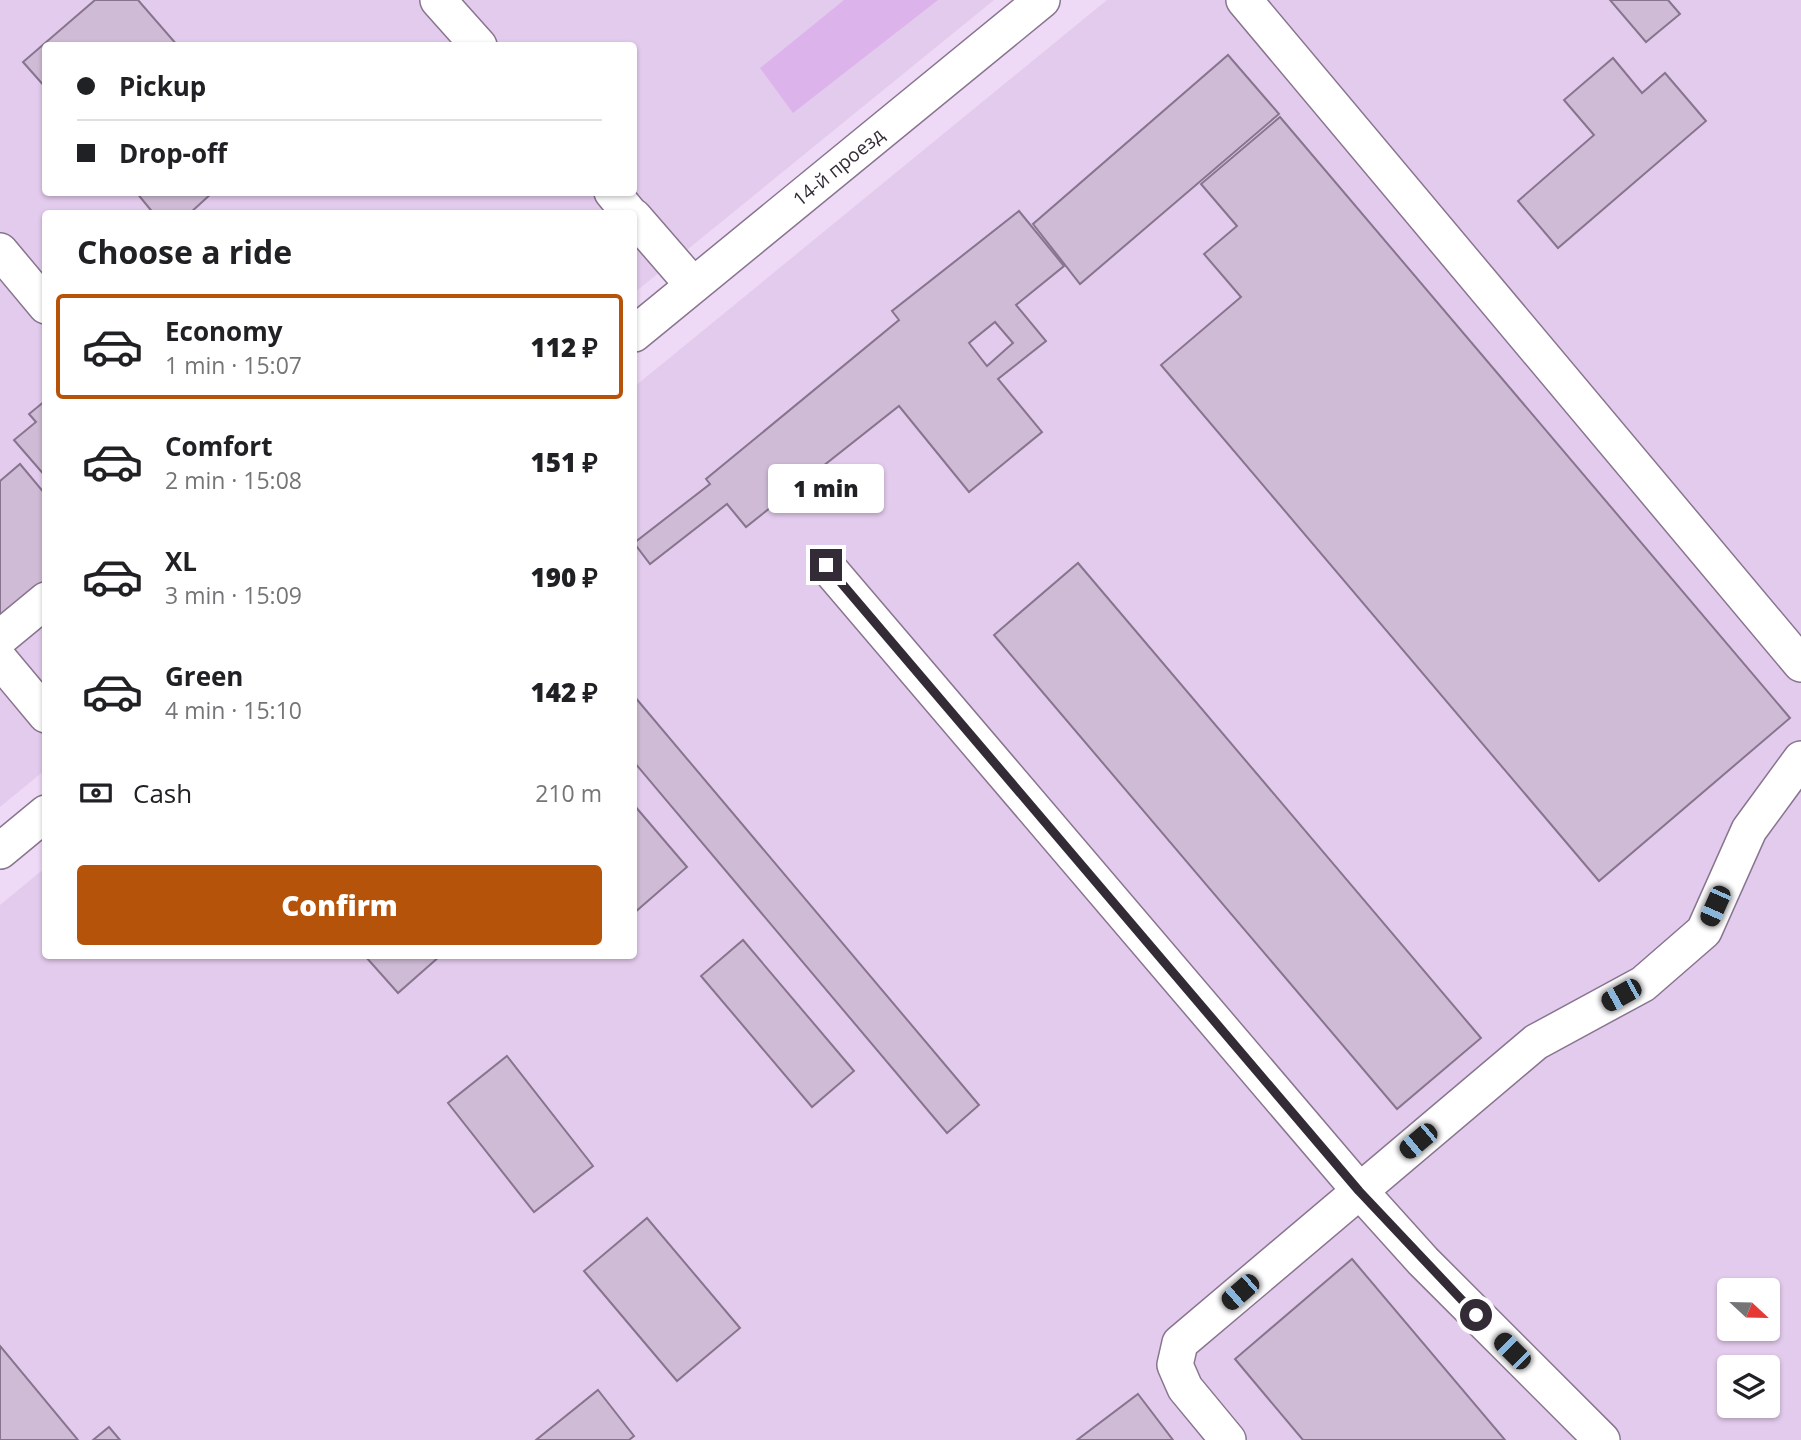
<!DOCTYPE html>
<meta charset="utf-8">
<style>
:root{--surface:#fff;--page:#f2f2f2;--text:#202124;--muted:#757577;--line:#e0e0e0;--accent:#b45309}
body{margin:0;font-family:"Open Sans",sans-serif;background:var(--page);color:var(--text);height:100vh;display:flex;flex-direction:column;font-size:26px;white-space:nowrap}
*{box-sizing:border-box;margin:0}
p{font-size:23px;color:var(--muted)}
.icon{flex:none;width:38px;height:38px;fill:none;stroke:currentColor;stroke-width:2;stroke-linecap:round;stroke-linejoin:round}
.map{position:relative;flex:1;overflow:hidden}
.panel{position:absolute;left:42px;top:210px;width:595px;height:749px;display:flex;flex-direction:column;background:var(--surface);border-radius:7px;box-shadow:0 2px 5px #0004}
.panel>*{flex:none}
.guide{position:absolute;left:42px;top:42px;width:595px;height:154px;border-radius:7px;box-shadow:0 2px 5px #0004;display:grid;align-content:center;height:154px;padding:0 35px;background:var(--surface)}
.needle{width:46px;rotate:112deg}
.buttons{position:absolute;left:1717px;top:1278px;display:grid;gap:14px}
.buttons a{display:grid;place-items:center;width:63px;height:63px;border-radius:7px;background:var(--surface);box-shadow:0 2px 5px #0004;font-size:35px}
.end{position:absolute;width:32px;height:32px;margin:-16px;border:9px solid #332b36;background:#fff;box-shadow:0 0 0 4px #fff}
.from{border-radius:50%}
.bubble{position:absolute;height:49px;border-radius:7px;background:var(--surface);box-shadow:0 2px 5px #0004;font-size:23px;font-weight:800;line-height:49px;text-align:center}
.car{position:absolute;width:21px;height:42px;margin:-21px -10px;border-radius:9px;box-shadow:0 0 5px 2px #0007;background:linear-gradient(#222 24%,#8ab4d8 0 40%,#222 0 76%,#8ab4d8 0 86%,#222 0)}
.guide b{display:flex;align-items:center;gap:24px;height:66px;font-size:26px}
.guide b+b{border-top:2px solid var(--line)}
.guide i{width:18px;height:18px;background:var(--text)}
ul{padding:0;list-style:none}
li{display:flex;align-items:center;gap:21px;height:105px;margin:0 14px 10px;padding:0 21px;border:4px solid transparent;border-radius:7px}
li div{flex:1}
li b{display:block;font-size:26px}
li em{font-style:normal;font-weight:800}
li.current{border-color:var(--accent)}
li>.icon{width:63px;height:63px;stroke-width:1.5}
h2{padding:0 35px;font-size:32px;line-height:84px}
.pay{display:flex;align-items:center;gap:18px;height:77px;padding:0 35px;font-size:26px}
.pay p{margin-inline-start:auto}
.action{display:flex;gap:14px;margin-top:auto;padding:14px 35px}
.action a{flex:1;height:80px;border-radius:7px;background:var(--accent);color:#fff;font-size:28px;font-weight:800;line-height:80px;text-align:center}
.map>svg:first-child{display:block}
.built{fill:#e3cbed;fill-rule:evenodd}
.green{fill:#dcb4eb}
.building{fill:#cfbbd6;stroke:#87748e;stroke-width:2;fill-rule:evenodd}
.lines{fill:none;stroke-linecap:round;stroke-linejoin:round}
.minor-casing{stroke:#88758f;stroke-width:38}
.minor{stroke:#fff;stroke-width:35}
.route{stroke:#332b36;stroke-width:9}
.labels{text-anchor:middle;stroke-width:6;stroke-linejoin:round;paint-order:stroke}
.street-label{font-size:19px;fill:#332b36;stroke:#fff}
</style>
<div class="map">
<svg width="1801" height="1440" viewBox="0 0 1801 1440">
<rect width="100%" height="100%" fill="#eed9f6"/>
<g class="built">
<path d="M0,0H994L634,293V214H46L45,770L0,807ZM46,46H634V192H46Z"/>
<path d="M1107,0H1801V1440H0V905L45,868L46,956H634V387ZM1729,1290H1768V1328H1729ZM1729,1367H1768V1405H1729Z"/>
</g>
<polygon class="green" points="844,0 938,0 793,113 760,68"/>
<g class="building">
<polygon points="95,0 138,0 178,46 46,46 46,88 23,62"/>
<polygon points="1610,0 1668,0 1680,14 1646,42"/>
<polygon points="1228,55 1279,114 1080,284 1033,224"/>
<polygon points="1613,58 1642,93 1665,73 1706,121 1558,248 1518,201 1594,135 1564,100"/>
<polygon points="1280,117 1790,718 1599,881 1161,365 1241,297 1204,254 1237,226 1201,184"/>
<polygon points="136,192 213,192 189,214 154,214"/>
<path d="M1019,211L1064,266L1016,305L1046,341L998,379L1042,432L969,492L899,406L746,527L727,504L650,564L634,543L710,484L706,479L899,320L892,311ZM995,322L1013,343L987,366L969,343Z"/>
<polygon points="46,400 46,477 14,440 36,422 29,414"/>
<polygon points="20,464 46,495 46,584 0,622 0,481"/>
<polygon points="1078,563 1481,1038 1397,1109 994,635"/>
<polygon points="634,696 979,1105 947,1133 634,762"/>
<polygon points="634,805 687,867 634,913"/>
<polygon points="743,940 854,1071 812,1107 701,976"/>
<polygon points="365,956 440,956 398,993"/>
<polygon points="507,1056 593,1166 534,1212 448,1103"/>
<polygon points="647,1218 740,1328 677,1381 584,1271"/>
<polygon points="1352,1259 1505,1440 1303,1440 1235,1359"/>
<polygon points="0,1346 78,1440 0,1440"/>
<polygon points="598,1390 634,1436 629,1440 536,1440"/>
<polygon points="1138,1394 1173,1440 1077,1440"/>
<polygon points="109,1427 120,1440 93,1440"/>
</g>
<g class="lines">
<g class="minor-casing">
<g id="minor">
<polyline points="438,0 479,46"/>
<polyline points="1244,0 1801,664"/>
<polyline points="612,192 630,214"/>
<polyline points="634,217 693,285"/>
<polyline points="0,251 46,306"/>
<path id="s1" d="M634,334L1042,0"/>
<polyline points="826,565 1359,1190 1423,1261 1602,1440"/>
<polyline points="0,638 46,600"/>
<polyline points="0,660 46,715"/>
<polyline points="0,851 46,813"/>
<polyline points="1228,1440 1185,1388 1175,1365 1180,1343 1536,1042 1643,984 1704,931 1749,830 1801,759"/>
</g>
</g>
<use href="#minor" class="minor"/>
</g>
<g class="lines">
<polyline class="route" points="826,565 1359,1191 1476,1315"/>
</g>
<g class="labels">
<g class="street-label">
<text dy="7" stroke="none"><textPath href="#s1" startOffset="264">14-й проезд</textPath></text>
</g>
</g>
</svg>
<div class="buttons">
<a><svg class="needle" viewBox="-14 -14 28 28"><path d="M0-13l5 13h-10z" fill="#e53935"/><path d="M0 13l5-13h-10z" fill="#757577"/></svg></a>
<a><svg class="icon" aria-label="layers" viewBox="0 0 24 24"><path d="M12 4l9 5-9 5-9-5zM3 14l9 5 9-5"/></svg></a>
</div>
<i class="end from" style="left:1476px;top:1315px"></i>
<i class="end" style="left:826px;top:565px"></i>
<div class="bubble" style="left:768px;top:464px;width:116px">1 min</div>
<i class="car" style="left:1715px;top:906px;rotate:204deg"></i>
<i class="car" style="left:1621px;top:995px;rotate:241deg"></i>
<i class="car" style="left:1418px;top:1141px;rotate:230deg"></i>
<i class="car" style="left:1240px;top:1292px;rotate:229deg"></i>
<i class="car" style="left:1512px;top:1351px;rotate:315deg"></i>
<div class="guide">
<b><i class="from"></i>Pickup</b>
<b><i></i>Drop-off</b>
</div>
<section class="panel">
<h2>Choose a ride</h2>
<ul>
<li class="current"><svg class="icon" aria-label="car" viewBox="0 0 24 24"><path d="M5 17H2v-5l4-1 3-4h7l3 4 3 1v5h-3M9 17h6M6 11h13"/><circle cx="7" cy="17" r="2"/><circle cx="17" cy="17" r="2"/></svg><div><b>Economy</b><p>1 min · 15:07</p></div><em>112 ₽</em></li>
<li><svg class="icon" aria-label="car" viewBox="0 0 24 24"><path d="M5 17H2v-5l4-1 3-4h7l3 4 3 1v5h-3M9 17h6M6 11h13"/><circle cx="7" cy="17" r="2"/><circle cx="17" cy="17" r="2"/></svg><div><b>Comfort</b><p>2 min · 15:08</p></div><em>151 ₽</em></li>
<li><svg class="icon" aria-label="car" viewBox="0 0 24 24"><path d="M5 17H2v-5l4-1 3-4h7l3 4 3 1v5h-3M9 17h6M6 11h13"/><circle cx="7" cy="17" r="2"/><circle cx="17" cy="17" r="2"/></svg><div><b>XL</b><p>3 min · 15:09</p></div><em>190 ₽</em></li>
<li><svg class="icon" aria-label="car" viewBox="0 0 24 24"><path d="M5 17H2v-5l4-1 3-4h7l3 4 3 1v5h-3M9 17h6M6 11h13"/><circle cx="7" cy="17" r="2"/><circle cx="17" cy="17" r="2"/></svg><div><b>Green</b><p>4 min · 15:10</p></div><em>142 ₽</em></li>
</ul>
<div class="pay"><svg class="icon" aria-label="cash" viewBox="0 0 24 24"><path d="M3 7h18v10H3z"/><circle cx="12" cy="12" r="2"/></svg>Cash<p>210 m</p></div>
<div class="action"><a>Confirm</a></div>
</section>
</div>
